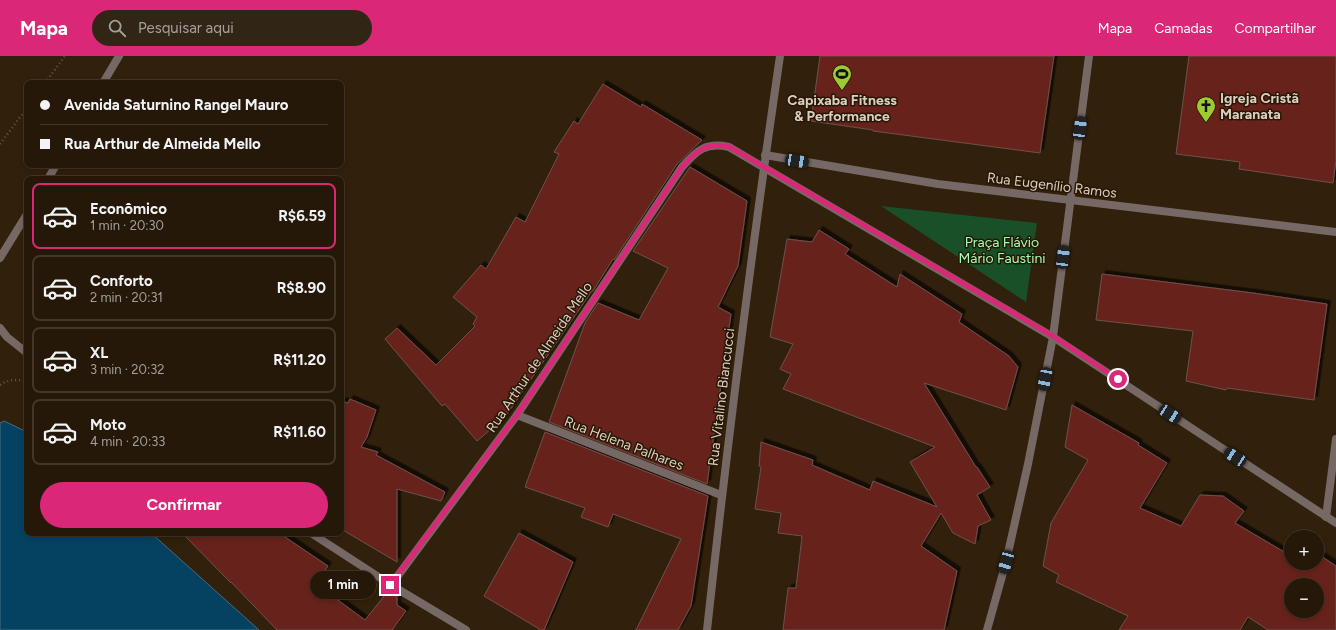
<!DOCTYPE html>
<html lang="pt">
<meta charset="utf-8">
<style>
:root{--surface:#251808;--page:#312516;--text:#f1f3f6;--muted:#a3a09c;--line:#423729;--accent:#db2777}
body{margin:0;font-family:Figtree,sans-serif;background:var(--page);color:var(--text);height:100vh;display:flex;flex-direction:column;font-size:15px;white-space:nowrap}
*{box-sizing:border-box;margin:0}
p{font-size:13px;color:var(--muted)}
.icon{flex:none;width:22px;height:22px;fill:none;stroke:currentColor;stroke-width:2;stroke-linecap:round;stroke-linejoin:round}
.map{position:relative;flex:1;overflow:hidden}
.details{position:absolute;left:24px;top:120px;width:320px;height:360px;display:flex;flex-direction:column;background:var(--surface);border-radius:8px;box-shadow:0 2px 6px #0003,0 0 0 1px var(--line)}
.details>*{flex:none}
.banner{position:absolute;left:24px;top:24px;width:320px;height:88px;border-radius:8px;box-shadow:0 2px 6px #0003,0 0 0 1px var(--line);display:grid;align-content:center;height:88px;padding:0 16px;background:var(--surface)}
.buttons{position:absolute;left:1284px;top:474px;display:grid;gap:8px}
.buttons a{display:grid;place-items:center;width:40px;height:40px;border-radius:50%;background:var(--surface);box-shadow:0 2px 6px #0003,0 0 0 1px var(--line);font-size:20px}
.end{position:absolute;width:18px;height:18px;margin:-9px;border:5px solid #db2777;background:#fff;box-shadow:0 0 0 2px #fff}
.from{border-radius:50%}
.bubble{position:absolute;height:28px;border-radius:14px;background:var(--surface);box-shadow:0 2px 6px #0003,0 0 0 1px var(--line);font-size:13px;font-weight:700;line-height:28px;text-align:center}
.car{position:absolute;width:12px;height:24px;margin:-12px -6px;border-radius:5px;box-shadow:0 0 3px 1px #0007;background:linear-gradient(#222 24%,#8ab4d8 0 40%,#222 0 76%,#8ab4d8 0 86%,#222 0)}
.banner b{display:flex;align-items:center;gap:14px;height:38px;font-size:15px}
.banner b+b{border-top:1px solid var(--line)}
.banner i{width:10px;height:10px;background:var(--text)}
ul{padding:7px 0 0;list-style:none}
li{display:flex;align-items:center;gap:12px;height:66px;margin:0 8px 6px;padding:0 8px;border:2px solid var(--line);border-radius:8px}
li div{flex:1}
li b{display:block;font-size:15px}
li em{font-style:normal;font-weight:700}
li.selected{border-color:var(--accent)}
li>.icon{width:36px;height:36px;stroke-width:1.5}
.cta{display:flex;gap:8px;margin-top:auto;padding:8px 16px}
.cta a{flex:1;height:46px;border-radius:24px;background:var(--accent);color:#fff;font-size:16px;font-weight:700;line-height:46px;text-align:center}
header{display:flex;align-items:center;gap:24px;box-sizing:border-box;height:56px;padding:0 20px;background:var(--accent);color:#fff}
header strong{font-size:19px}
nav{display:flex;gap:22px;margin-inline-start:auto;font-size:14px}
.search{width:280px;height:36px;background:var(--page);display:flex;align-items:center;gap:10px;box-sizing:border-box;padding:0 14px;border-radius:22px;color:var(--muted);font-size:15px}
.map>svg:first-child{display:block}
.green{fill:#195028}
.water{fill:#054262;stroke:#456c7f}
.building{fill:#68241f;stroke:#6f504c;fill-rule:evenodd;filter:url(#shadow)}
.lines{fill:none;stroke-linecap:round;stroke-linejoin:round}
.path{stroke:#655643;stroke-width:2.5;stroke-dasharray:1 3;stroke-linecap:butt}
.minor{stroke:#766864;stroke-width:8}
.route{stroke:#db2777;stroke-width:5}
.labels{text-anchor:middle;stroke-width:3;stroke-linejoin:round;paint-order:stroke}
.poi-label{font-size:14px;font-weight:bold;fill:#dbcfc3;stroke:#271703;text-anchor:start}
.street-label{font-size:14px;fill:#dbcfc3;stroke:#271703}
.park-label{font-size:14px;fill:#a5fcb5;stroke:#271703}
</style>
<header>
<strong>Mapa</strong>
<div class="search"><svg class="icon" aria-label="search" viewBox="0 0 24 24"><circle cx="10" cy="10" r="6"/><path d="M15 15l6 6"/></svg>Pesquisar aqui</div>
<nav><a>Mapa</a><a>Camadas</a><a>Compartilhar</a></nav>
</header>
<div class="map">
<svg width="1336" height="574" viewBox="0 0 1336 574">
<defs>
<filter id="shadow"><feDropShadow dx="3.5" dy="-3.5" stdDeviation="0" flood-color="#0009"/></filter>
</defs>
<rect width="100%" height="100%" fill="#31200b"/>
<polygon class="green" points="881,150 1037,167 1026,246"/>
<polygon class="water" points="4,365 27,376 27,477 151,477 259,574 0,574 0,367"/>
<g class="building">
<polygon points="820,0 1054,0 1040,97 873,75 873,74 811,65"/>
<polygon points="1189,0 1336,0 1336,104 1333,127 1239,113 1240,106 1176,98"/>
<polygon points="603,28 641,51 642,48 702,84 677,108 614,204 613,203 593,235 592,235 499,370 491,373 477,385 445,348 442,350 385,283 397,272 436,309 475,270 473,268 477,261 453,241 481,209 486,213 516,161 525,166 559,98 554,96 574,65 578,68"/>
<polygon points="690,111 747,145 738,210 718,251 731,258 707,428 549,366 585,267 598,247 639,264 668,212 633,195"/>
<polygon points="819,174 849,193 845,198 897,231 900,218 962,258 959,266 1009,300 1018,311 1006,354 924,327 976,411 977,411 990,431 977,439 991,464 978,470 975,488 953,477 941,457 921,490 957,515 944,574 783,574 788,532 796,532 802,480 778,477 781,457 755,453 761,411 759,410 761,386 813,404 812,409 870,434 873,425 937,451 910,406 935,391 783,333 791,318 780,313 793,288 770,281 787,183 812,186"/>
<polygon points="1102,218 1253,237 1327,248 1314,344 1227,332 1226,334 1186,325 1193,275 1096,264"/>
<polygon points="350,343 376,354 367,381 361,391 378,396 376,399 445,436 441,445 397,433 397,506 341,473 341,345 348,347"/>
<path d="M1072,349L1139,387L1138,389L1167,407L1140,452L1181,470L1200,439L1223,440L1244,455L1235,467L1291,500V507H1303L1309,510L1311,507H1317L1318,498L1336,510V574H1268L1248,561L1240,574H1119L1128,560L1056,526L1059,519L1043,510L1051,467L1088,404L1065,391ZM1291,529H1317V555H1291Z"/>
<polygon points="545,376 708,440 691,550 678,574 636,574 681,483 613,458 608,471 581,461 585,452 525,431"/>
<polygon points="182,477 279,477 328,510 316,528 365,564 389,534 397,539 397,549 406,555 392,574 277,574 231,526 231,527"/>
<polygon points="519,477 573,506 544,574 541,574 484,540"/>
</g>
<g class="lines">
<g class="path">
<polyline points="45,27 65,0"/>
<polyline points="0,88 27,52"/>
<path d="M0,329C9,323 17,323 27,326"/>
</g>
<g class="minor">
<polyline points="103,27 119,0"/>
<polyline points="765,99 938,128 1336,176"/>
<polyline points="48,123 56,109"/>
<polyline points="0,202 27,158"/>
<polyline points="0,272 7,281 27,297"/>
<polyline points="517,359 721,439"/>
<polyline points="1326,461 1336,383"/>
<polyline points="311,477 391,529 466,574"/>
<path d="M391,529L517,359L682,111C697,94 706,86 729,91L1053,281L1336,467"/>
<path d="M707,574C728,382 752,191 780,0"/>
<polyline points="987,574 1006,506 1028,408 1053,281 1089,0"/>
</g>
</g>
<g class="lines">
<path class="route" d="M390,529L517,359L682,111C697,94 706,86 730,91L1053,280L1118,323"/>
</g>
<defs>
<g id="stadium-pin" transform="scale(1)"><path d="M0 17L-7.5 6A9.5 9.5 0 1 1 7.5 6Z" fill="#9dca30" stroke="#271703"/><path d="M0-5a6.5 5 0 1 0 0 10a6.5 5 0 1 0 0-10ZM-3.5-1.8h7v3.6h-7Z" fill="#111"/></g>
<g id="church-pin" transform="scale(1)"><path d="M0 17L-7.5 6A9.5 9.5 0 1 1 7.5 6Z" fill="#9dca30" stroke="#271703"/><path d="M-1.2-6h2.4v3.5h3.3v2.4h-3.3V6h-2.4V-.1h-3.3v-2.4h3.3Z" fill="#111"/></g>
</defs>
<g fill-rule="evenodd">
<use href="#stadium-pin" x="842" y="18"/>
<use href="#church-pin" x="1206" y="50"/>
</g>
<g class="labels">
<g class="poi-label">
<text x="1220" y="47">Igreja Cristã<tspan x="1220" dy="16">Maranata</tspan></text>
<text x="842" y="49" text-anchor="middle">Capixaba Fitness<tspan x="842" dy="16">&amp; Performance</tspan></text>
</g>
<g class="street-label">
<text transform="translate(1052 129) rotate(7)" y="5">Rua Eugenílio Ramos</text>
<text transform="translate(539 301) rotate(-56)" y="5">Rua Arthur de Almeida Mello</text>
<text transform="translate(721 341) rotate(-83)" y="5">Rua Vitalino Biancucci</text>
<text transform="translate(624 387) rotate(21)" y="5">Rua Helena Palhares</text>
</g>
<g class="park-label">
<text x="1002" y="191">Praça Flávio<tspan x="1002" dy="16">Mário Faustini</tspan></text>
</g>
</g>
</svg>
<div class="buttons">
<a>+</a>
<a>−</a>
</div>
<i class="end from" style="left:1118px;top:323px"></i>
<i class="end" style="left:390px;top:529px"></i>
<div class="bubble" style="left:310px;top:515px;width:66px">1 min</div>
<i class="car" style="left:1080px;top:72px;rotate:8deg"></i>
<i class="car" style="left:797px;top:105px;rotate:99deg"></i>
<i class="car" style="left:1063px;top:201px;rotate:7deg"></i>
<i class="car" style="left:1045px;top:323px;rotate:191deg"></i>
<i class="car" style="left:1170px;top:358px;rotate:123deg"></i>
<i class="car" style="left:1235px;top:401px;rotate:303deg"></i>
<i class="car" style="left:1006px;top:506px;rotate:196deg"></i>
<div class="banner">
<b><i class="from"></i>Avenida Saturnino Rangel Mauro</b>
<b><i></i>Rua Arthur de Almeida Mello</b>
</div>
<section class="details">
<ul>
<li class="selected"><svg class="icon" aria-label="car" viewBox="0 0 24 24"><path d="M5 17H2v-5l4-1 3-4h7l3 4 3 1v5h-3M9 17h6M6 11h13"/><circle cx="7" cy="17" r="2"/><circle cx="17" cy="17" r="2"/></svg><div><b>Econômico</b><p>1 min · 20:30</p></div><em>R$6.59</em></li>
<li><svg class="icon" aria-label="car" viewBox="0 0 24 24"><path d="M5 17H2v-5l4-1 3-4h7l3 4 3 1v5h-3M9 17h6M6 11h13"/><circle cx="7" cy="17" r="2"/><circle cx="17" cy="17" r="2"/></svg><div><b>Conforto</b><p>2 min · 20:31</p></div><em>R$8.90</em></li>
<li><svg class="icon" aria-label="car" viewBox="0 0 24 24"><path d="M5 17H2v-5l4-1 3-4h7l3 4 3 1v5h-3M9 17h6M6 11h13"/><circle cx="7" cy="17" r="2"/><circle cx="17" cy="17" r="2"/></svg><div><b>XL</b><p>3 min · 20:32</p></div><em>R$11.20</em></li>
<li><svg class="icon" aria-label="car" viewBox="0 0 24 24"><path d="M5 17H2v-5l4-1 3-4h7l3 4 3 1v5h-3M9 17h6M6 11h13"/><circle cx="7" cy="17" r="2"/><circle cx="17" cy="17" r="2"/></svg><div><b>Moto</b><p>4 min · 20:33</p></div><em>R$11.60</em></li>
</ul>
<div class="cta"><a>Confirmar</a></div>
</section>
</div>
